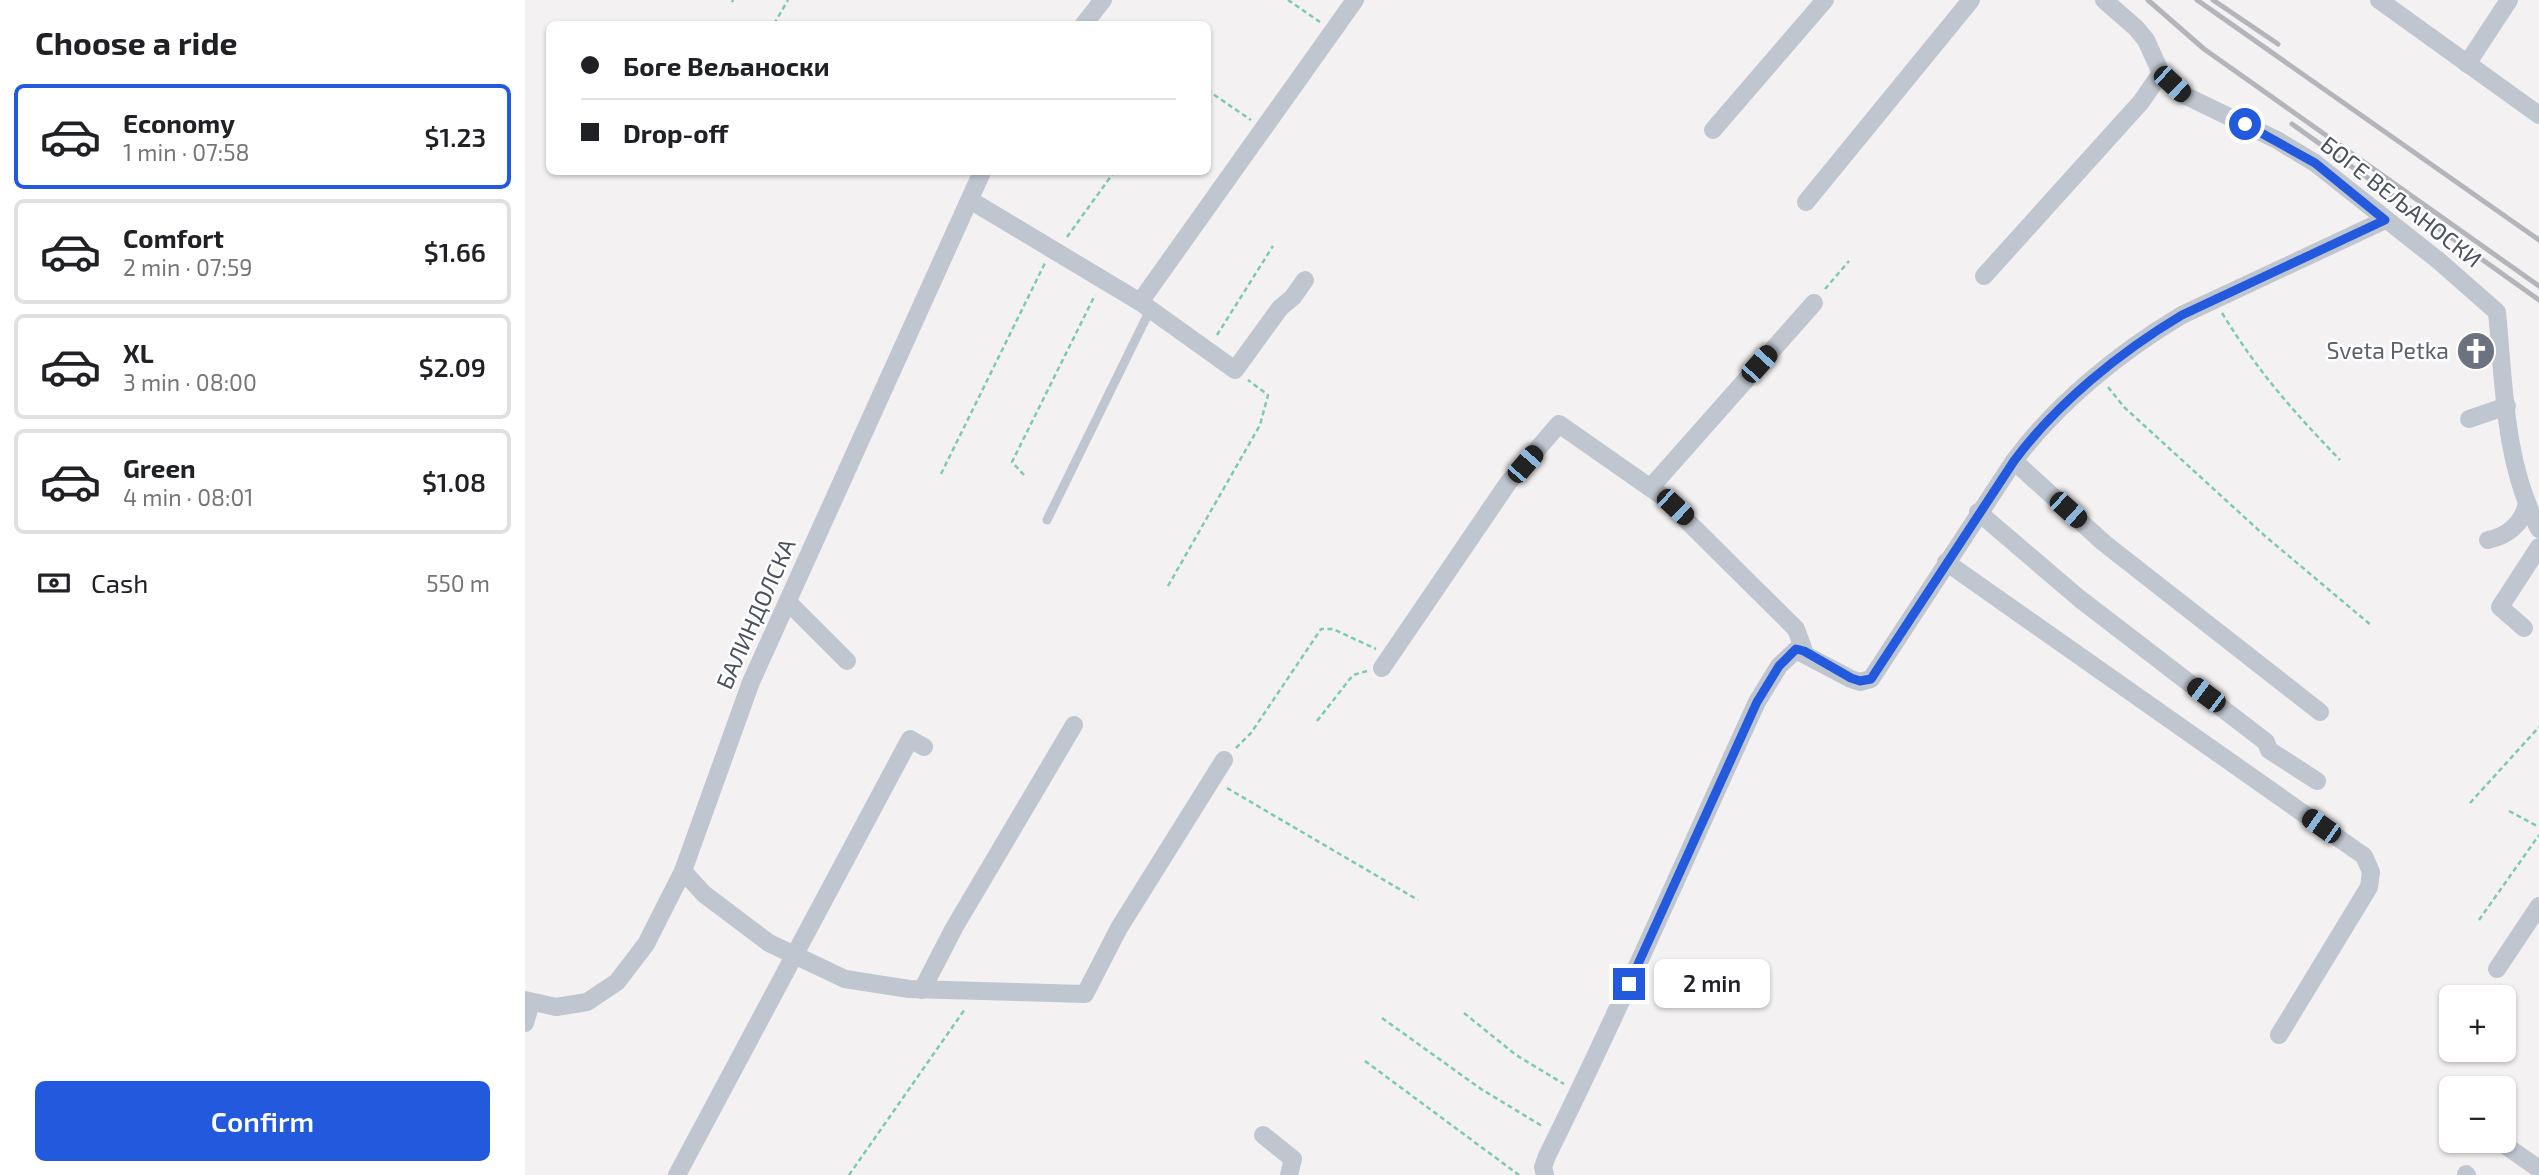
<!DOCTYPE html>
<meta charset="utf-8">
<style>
:root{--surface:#fff;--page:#f6f6f6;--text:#202124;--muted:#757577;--line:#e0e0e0;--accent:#2259dd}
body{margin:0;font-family:"Exo 2",sans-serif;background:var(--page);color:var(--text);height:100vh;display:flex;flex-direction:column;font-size:26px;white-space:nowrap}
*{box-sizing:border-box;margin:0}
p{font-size:23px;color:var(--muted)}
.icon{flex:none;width:38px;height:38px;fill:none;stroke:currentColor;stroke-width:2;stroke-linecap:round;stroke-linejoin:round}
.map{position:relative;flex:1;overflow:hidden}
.panel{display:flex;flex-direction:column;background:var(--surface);width:525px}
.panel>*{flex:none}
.hud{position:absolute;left:21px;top:21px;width:665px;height:154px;border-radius:10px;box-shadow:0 2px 5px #0004;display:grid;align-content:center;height:154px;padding:0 35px;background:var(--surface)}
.controls{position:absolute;left:1914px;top:985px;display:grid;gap:14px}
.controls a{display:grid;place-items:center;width:77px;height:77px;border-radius:10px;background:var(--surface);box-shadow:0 2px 5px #0004;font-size:35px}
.end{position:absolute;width:32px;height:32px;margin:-16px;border:9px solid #2259dd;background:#fff;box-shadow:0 0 0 4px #fff}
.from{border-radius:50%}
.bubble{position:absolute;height:49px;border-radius:10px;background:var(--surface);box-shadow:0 2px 5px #0004;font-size:23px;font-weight:600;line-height:49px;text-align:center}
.car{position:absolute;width:21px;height:42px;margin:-21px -10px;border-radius:9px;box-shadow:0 0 5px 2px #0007;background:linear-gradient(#222 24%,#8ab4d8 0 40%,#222 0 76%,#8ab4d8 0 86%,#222 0)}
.hud b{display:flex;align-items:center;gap:24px;height:66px;font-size:26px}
.hud b+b{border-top:2px solid var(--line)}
.hud i{width:18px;height:18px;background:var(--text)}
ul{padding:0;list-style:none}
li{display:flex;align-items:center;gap:21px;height:105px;margin:0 14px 10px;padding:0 21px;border:4px solid var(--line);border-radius:10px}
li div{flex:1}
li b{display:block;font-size:26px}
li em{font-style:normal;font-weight:600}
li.current{border-color:var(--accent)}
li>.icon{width:63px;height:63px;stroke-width:1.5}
h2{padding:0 35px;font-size:32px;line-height:84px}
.pay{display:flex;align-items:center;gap:18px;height:77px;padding:0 35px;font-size:26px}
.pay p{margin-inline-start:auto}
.cta{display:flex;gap:14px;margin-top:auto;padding:14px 35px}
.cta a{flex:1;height:80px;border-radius:10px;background:var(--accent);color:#fff;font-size:28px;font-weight:600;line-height:80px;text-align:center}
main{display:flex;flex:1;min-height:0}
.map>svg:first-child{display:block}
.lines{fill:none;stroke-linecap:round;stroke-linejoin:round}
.path{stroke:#7ccbaf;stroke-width:2.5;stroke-dasharray:5 3.5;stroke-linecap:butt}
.service{stroke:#c0c6cf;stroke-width:9}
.minor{stroke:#c0c6cf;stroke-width:18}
.rail{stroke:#b4b5bb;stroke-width:5}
.route{stroke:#2259dd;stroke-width:9}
.labels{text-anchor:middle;stroke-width:5;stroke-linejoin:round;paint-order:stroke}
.street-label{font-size:23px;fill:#4a515e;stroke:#fff}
.worship-label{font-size:23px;fill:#5b616d;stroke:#fff;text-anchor:end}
</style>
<main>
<section class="panel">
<h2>Choose a ride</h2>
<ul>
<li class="current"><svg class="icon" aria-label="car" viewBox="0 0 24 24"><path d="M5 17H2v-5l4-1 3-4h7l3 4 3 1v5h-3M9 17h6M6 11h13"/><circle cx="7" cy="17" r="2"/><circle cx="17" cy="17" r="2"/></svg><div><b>Economy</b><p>1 min · 07:58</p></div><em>$1.23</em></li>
<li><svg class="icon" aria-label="car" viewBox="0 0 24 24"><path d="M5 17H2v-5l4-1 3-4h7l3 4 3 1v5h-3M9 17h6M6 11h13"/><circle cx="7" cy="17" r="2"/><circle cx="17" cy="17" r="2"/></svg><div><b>Comfort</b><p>2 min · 07:59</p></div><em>$1.66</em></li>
<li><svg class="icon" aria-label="car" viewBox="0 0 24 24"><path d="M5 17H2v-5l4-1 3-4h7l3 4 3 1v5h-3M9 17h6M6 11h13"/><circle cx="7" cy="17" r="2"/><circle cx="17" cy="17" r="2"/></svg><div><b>XL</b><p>3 min · 08:00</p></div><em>$2.09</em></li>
<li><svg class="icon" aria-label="car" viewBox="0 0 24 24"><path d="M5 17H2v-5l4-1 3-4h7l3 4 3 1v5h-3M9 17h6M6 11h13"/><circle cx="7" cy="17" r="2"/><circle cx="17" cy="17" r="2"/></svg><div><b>Green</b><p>4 min · 08:01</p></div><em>$1.08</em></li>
</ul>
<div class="pay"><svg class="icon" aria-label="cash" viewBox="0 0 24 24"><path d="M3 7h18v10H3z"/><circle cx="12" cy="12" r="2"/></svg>Cash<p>550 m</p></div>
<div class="cta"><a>Confirm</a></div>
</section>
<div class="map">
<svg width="2014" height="1175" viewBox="0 0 2014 1175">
<rect width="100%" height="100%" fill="#f3f1f1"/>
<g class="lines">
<g class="path">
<polyline points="763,0 795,22"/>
<polyline points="207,2 208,0"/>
<polyline points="249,24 263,0"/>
<polyline points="682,90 726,120"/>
<polyline points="542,237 589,172"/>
<polyline points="1300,289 1324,261"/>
<path d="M1697,313C1734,373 1767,410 1815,460"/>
<polyline points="692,335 748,246"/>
<polyline points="1583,387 1599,407 1740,536 1847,626"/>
<polyline points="416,474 520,263"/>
<polyline points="499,475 487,462 570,295"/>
<polyline points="643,586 735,425 743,395 723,380"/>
<polyline points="792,721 828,675 842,671"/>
<polyline points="711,748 726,733 796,629 808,629 851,649"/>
<polyline points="702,788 893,900"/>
<polyline points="1945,803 2014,727"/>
<polyline points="1984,811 2014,827"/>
<polyline points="1954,920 2014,835"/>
<polyline points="939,1013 991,1055 1039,1084"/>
<polyline points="857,1018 956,1089 1017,1126"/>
<polyline points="840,1061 994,1175"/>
<polyline points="324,1175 440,1009"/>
</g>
<polyline class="service" points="522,520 625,310"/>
<g class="minor">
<path d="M1579,0L1611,28L1621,40L1636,73L1659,95L1752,140L1790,163L1914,261L1972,312C1979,382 1979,465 2014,529"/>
<polyline points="1854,0 2014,115"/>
<polyline points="559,24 578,0"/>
<polyline points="1942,64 1984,0"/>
<polyline points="1188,130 1300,0"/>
<polyline points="445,200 615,302 710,370 755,308 768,297 780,280"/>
<polyline points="1281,202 1446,0"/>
<polyline points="1459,276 1616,102 1636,73"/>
<polyline points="615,302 830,0"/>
<polyline points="1944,419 1982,406"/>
<polyline points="1489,461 1579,543 1795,712"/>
<polyline points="1126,487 1289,303"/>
<polyline points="1453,512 1555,599 1741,742 1744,750 1792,781"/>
<path d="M1963,540C1983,536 1998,523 2002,503"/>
<polyline points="1421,562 1839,856 1846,872 1844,887 1754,1035"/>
<polyline points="263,602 322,661"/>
<polyline points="1999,628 1975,607 2014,547"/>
<polyline points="857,668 983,483 1034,424 1137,496 1271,629 1279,651"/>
<polyline points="158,871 179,894 244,943 320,979 384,989 560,994 594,928 699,760"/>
<polyline points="1972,969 2014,906"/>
<polyline points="397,990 429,928 549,725"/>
<polyline points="0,1000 31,1007 62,1002 92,982 121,944 158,871 226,682 457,172"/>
<polyline points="0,1023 6,1003"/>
<polyline points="738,1135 768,1159 764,1175"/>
<polyline points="1974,1141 2014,1169"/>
<polyline points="1941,1174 1942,1175"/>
<polyline points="152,1175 385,739 399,747"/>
<path d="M1020,1175L1018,1167L1022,1156C1096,1007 1162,854 1232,702L1254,666L1271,650L1326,679L1335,682L1346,679L1489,461C1532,403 1595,352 1657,315L1860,220"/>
</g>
<g class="rail">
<polyline points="1623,0 1679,49 2014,286"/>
<polyline points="1672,0 2014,240"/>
<polyline points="1688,0 1753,44"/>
<polyline points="1767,124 2014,300"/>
</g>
</g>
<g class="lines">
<path class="route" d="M1104,984L1232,702L1254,666L1271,649L1279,651L1326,678L1335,681L1346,679L1489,461C1532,403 1595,352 1657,315L1860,220L1790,163L1720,124"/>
</g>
<defs>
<g id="church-disc" transform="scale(2.0125)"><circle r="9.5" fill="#6b7280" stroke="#fff"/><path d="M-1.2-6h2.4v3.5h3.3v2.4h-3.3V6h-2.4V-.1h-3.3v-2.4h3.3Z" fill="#fff"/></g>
</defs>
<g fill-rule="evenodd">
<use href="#church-disc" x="1951" y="351"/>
</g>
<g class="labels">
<g class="street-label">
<text transform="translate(1876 202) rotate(38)" y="8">БОГЕ ВЕЉАНОСКИ</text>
<text transform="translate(231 614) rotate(-66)" y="8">БАЛИНДОЛСКА</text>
</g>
<g class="worship-label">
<text x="1924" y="359">Sveta Petka</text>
</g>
</g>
</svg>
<div class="controls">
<a>+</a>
<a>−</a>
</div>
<i class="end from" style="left:1720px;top:124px"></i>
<i class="end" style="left:1104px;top:984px"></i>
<div class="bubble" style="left:1129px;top:959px;width:116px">2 min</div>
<i class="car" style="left:1647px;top:84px;rotate:133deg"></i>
<i class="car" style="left:1234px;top:364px;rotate:42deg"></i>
<i class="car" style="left:1000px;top:464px;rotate:41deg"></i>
<i class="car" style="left:1150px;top:507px;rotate:133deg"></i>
<i class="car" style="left:1543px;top:510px;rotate:132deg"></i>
<i class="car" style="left:1681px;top:695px;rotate:307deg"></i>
<i class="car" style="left:1796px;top:826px;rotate:305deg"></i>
<div class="hud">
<b><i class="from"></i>Боге Вељаноски</b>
<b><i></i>Drop-off</b>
</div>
</div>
</main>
